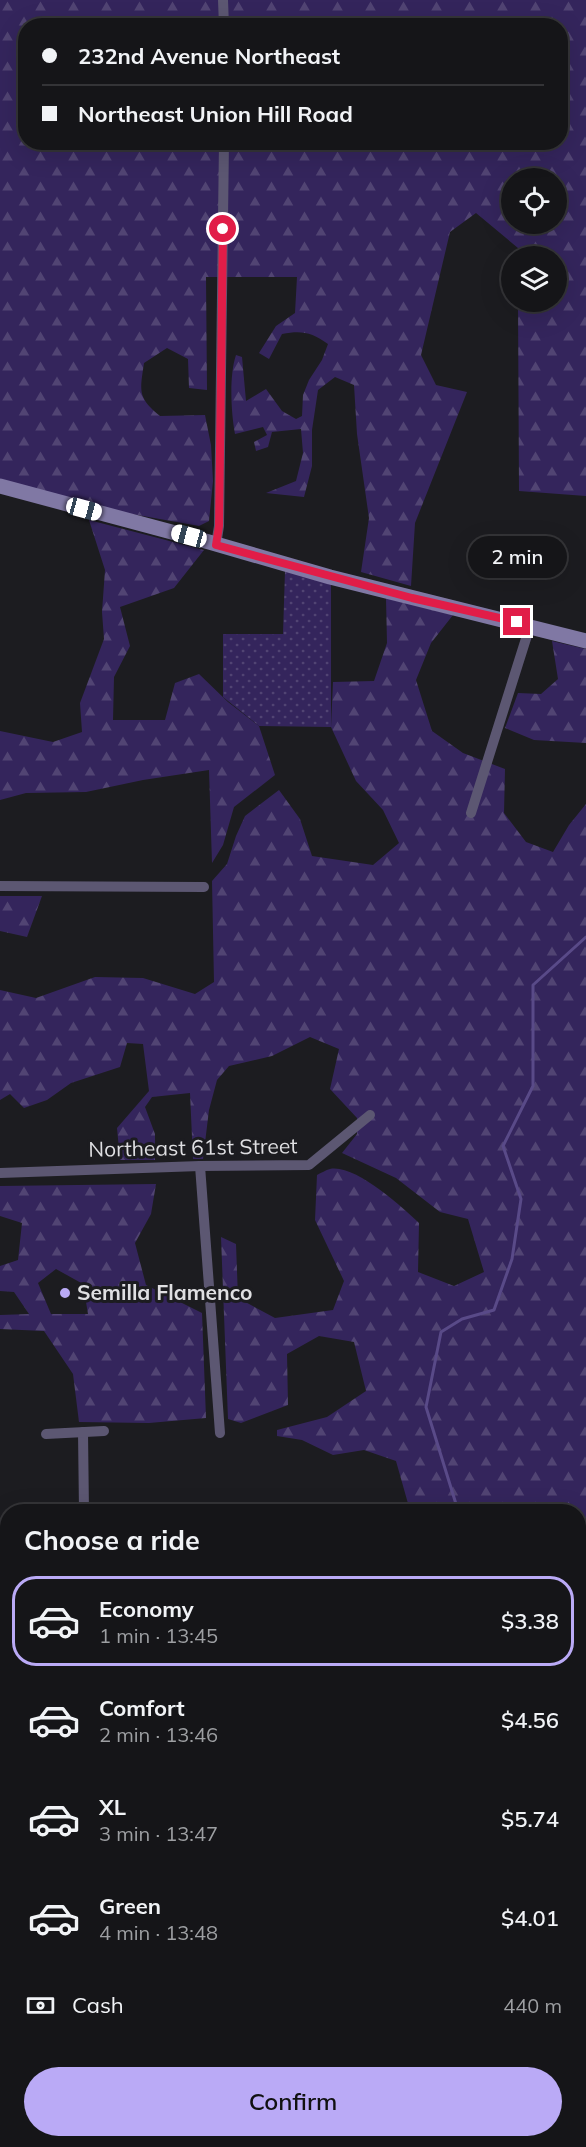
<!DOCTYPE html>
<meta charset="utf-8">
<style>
:root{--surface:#151518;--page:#222225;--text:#f1f3f6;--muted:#9d9fa2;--line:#343437;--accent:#baaaf6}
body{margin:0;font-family:Mulish,sans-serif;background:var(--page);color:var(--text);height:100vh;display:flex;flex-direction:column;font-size:22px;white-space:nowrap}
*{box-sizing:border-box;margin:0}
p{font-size:20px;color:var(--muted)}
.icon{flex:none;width:33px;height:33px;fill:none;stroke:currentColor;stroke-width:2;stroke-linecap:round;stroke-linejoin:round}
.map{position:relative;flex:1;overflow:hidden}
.drawer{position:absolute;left:0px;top:1504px;width:586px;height:644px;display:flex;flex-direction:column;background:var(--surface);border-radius:24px 24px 0 0;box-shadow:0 6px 24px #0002,0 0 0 2px var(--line)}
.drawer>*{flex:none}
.guide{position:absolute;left:18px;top:18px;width:550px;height:132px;border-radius:24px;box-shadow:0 6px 24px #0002,0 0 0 2px var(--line);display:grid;align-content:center;height:132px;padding:0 24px;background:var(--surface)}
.tools{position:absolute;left:501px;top:168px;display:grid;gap:12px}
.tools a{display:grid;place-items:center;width:66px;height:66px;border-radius:50%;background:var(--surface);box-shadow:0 6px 24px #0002,0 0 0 2px var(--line);font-size:30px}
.end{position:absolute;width:27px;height:27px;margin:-14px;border:8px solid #e11d48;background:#fff;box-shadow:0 0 0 3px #fff}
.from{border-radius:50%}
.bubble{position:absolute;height:42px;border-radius:21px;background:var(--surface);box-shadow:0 6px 24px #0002,0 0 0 2px var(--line);font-size:20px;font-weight:600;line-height:42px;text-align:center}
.car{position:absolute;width:18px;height:36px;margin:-18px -9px;border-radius:8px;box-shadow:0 0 4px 2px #0007;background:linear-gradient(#fff 24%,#345 0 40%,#fff 0 76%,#345 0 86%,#fff 0)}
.guide b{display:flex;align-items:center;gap:21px;height:57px;font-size:22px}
.guide b+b{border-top:2px solid var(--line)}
.guide i{width:15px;height:15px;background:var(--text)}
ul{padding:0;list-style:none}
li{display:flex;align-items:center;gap:18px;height:90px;margin:0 12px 9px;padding:0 12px;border:3px solid transparent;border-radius:24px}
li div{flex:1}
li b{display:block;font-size:22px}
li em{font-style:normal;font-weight:600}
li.on{border-color:var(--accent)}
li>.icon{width:54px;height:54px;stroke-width:1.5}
h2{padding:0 24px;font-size:27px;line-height:72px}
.pay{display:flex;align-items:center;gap:15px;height:66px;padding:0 24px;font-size:22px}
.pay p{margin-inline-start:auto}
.action{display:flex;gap:12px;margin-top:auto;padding:12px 24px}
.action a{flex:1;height:69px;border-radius:36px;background:var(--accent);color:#111;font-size:24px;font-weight:600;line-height:69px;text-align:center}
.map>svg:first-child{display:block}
.grass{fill:url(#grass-dots)}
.forest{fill:url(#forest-firs);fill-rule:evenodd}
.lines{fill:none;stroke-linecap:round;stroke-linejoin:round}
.stream{stroke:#594a88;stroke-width:3}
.street{stroke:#5c5772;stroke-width:10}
.secondary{stroke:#8078a4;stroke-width:15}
.route{stroke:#e11d48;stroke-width:8}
.poi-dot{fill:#baaaf6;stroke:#1c1c20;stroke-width:2}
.labels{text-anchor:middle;stroke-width:6;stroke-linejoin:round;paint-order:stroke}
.street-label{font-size:21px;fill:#dfdfe2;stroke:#1c1c20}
.poi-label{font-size:21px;font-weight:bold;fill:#dfdfe2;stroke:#1c1c20;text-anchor:start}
</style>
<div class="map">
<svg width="586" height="2147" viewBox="0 0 586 2147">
<defs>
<pattern id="grass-dots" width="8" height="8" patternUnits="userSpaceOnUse" patternTransform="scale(1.5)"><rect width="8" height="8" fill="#34255c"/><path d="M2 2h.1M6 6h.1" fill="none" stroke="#514473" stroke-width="1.8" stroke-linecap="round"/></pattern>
<pattern id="forest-firs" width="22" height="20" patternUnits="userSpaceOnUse" patternTransform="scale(1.5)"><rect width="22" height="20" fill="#34255c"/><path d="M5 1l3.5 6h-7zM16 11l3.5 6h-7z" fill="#514473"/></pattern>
</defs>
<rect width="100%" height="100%" fill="#1c1c20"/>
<polygon class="grass" points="285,571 331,583 331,727 259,726 223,697 223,634 283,634"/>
<g class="forest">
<path d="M0,0H586V496L519,491L518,302H556V256H518V248L476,213L450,232L421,355L436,385L467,392L415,523L411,586L361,572L369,518L357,434L354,385L335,377L318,390L312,430V466L304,497L266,493L296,481L303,453L301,429L272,432L268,447L256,451L254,442L267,435L263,427L235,434C231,412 229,376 236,355L242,357L246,401L266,389L282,411L296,419L302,416L303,395L309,380L322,360L328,344C312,332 301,330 282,334L269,359L259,353L276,326L295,313L297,277H206L207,390L189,388L188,359L167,348L144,363C140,391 137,397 160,416L205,415L211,445L213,481L209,521L199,526L42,498L0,486ZM26,26H561V142H26ZM512,178H556V224H512Z"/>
<polygon points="89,520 204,550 174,588 120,607 130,646 114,677 113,720 165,720 175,683 199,674 228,702 259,726 275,775 234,807 223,845 212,863 209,770 143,780 86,792 26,793 0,800 0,731 53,742 82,732 80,703 104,639 102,612 105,570"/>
<path d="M386,598L453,615L431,643L416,680L432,731L463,753L505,769L504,813L526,842L553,852L569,825L586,804V1580L579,1587V1512H406L409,1507L396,1461L364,1450L333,1455L302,1440L277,1436V1430L327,1417L366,1391L354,1342L319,1336L287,1354L288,1405L241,1423L228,1419L221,1237L236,1244L238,1298L275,1318L333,1310L344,1281L315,1220L317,1175C321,1173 326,1170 330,1169C355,1164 402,1207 419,1223L418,1272L454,1286L484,1272L468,1219L440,1212L396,1178L342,1153L357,1134V1118L330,1089L339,1049L310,1037L272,1056L229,1066L217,1080L209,1110L203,1159H193L190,1093L152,1097L145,1107L155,1134V1160H120L117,1128L149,1091L143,1044L127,1043L120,1067L71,1083L47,1100L24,1108L10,1094L0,1100V990L36,998L95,977L143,978L195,994L214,982L212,881L227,864L236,836L245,816L279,790L300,819L312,856L373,865L399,843L383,810L356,781L331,727L333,682L374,681L387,643Z"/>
<polygon points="552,641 586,649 586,743 534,740 505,728 518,693 541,694 558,679"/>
<polygon points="0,896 42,896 27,937 0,931"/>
<path d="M156,1184L151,1214L135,1243L146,1285L202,1313L206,1418L149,1423L79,1422L73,1374L44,1331L0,1329V1315L29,1314L14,1292L0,1291V1266L18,1260L22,1223L0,1216V1186ZM56,1269L83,1284L88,1314H51L38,1283Z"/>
<polygon points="579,1641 586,1643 586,2147 174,2147 172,2141 579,2140"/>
<polygon points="0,1722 3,1727 7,1726 7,1862 0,1858"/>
<polygon points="7,1933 8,1933 7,2037 0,2029 0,1935"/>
<polygon points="0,2059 8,2067 7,2110 0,2115"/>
<polygon points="70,2141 112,2141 110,2147 77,2147"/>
</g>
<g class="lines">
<g class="stream">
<polyline points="464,1512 456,1504 426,1407 441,1332 462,1319 494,1310 512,1259 521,1199 503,1146 533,1086 533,985 586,937"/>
<polyline points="579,2019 586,2027"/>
<polyline points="579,2136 586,2104"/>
<polyline points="577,2147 578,2140"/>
</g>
<g class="street">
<polyline points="223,0 224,26"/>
<polyline points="216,545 219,526 224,142"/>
<polyline points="471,813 530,626"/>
<polyline points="0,886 204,887"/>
<polyline points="200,1166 220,1433"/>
<polyline points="0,1173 200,1166 309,1165 370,1115"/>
<polyline points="83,1432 84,1512"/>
<polyline points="46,1434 104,1431"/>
<polyline points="0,1654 8,1654"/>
<polyline points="0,2045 8,2052"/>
</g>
<polyline class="secondary" points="0,486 209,542 330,577 586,641"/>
</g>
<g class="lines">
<polyline class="route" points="223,229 219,526 216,545 412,598 517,622"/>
</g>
<circle class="poi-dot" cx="65" cy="1293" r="6"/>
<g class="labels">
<g class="street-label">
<text transform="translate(193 1148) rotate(-1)" y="7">Northeast 61st Street</text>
</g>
<g class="poi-label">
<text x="77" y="1300">Semilla Flamenco</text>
</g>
</g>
</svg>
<div class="tools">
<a><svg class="icon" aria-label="locate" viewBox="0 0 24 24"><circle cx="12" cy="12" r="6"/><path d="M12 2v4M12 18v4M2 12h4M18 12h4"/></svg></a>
<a><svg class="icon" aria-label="layers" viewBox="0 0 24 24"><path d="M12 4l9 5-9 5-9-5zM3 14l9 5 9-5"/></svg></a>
</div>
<i class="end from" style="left:223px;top:229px"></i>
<i class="end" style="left:517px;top:622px"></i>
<div class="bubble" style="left:468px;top:536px;width:99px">2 min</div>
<i class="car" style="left:84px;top:509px;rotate:105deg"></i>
<i class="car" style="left:189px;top:536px;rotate:285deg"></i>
<div class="guide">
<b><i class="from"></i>232nd Avenue Northeast</b>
<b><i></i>Northeast Union Hill Road</b>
</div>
<section class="drawer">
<h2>Choose a ride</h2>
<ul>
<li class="on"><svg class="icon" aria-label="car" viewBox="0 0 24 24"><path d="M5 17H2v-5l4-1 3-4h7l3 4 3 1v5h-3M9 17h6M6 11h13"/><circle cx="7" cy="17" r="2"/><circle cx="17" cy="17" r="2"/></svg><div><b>Economy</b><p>1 min · 13:45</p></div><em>$3.38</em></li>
<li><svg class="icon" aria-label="car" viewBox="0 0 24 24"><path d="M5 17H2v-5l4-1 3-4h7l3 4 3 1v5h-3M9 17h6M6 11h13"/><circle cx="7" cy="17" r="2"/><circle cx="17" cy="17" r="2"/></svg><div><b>Comfort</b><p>2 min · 13:46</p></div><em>$4.56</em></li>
<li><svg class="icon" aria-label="car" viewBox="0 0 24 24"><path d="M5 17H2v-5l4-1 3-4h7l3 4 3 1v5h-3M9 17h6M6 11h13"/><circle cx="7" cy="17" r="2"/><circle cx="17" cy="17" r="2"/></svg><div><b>XL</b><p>3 min · 13:47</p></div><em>$5.74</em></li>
<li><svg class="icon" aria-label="car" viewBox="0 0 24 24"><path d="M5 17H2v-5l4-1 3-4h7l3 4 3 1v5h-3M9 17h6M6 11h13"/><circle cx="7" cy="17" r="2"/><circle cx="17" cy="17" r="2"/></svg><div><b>Green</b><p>4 min · 13:48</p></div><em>$4.01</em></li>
</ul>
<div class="pay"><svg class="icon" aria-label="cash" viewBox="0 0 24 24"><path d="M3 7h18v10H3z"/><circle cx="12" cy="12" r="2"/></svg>Cash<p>440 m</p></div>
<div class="action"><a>Confirm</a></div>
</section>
</div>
